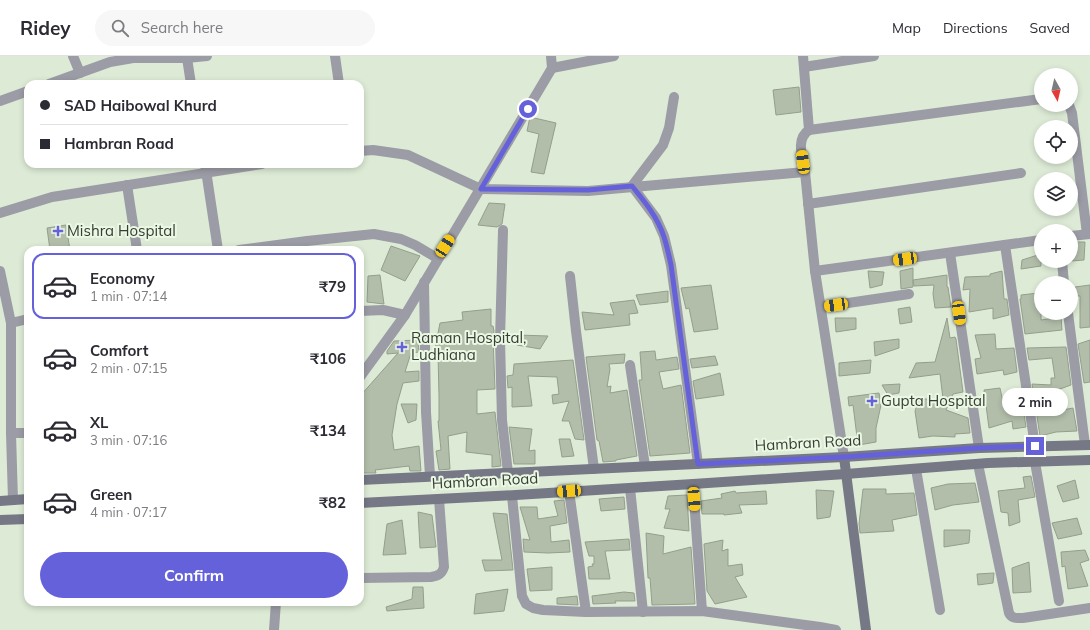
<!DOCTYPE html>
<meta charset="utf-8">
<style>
:root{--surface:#fff;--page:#f7f7f7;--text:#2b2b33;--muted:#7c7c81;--line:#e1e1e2;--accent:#6561da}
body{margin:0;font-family:Mulish,sans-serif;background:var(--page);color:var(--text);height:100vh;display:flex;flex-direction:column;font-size:15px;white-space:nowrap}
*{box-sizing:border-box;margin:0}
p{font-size:13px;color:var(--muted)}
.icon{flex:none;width:22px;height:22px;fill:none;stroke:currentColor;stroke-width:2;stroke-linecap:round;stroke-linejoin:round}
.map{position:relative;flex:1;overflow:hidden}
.drawer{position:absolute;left:24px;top:190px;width:340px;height:360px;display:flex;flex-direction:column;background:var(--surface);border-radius:12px;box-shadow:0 2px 6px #0003}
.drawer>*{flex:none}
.hud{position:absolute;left:24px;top:24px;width:340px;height:88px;border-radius:12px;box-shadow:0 2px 6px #0003;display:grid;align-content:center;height:88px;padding:0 16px;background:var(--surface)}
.needle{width:26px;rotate:172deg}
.buttons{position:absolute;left:1034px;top:12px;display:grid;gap:8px}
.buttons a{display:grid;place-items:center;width:44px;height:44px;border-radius:50%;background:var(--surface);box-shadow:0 2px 6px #0003;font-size:20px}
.end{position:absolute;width:18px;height:18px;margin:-9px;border:5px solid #6561da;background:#fff;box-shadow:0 0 0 2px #fff}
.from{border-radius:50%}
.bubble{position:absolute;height:28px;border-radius:14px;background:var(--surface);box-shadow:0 2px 6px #0003;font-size:13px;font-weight:700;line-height:28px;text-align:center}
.car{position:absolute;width:12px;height:24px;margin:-12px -6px;border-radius:5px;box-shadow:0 0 3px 1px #0007;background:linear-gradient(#f5c518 24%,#345 0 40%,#f5c518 0 76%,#345 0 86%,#f5c518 0)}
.hud b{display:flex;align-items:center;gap:14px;height:38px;font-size:15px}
.hud b+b{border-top:1px solid var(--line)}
.hud i{width:10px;height:10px;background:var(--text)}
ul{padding:7px 0 0;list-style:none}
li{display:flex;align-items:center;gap:12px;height:66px;margin:0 8px 6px;padding:0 8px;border:2px solid transparent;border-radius:12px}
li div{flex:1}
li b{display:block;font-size:15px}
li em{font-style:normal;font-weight:700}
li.on{border-color:var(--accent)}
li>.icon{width:36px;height:36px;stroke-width:1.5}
.primary-button{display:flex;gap:8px;margin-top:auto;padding:8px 16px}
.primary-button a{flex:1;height:46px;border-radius:24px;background:var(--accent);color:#fff;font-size:16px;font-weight:700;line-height:46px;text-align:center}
header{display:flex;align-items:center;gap:24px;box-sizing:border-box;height:56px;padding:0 20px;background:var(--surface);border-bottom:1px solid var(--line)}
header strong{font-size:19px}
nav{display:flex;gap:22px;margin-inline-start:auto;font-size:14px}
.search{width:280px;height:36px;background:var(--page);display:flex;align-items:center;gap:10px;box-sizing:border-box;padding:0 14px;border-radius:22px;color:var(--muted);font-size:15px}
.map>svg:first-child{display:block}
.building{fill:#b2beaa;stroke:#939f8c}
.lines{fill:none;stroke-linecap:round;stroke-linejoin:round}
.street{stroke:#9b9ca5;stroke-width:10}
.secondary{stroke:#767886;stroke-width:10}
.route{stroke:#6561da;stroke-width:5}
.poi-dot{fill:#6561da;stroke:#ebf8e3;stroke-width:1.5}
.labels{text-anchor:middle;stroke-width:4;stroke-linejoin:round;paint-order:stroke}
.poi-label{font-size:15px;fill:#383e36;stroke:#ebf8e3;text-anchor:start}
.street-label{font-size:15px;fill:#383e36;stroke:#ebf8e3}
</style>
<header>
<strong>Ridey</strong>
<div class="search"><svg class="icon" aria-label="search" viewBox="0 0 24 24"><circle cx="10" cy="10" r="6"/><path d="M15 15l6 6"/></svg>Search here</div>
<nav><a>Map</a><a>Directions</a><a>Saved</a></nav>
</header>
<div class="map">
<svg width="1090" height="574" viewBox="0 0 1090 574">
<rect width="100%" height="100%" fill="#ddebd6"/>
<g class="building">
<polygon points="799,31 801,56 776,59 773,34"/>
<polygon points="530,61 556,67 544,118 531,116 539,78 527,75"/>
<polygon points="489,147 505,148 502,168 497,171 478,169"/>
<polygon points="66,169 70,194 50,194 47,172"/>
<polygon points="1071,186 1085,186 1084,204 1071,205"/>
<polygon points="391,190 420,200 405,225 381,214"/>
<polygon points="1041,198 1041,210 1021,213 1022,204"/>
<polygon points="913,212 913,231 901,233 900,215"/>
<polygon points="868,215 884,216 882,229 870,232"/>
<polygon points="1002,215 1004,243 1007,243 1009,259 993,263 993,252 969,256 970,233 963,234 965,221 990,220 990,218"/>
<polygon points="380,219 384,248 367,246 368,220"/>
<polygon points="947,219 947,231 948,231 951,251 935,252 933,238 934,229 914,230 913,224"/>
<polygon points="711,229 718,273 694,276 689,252 686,253 681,232"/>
<polygon points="1090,229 1090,271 1080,272 1080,240 1075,240 1075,231"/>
<polygon points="668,235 668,246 640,249 636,239"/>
<polygon points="1038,237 1041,254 1041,264 1061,261 1062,274 1025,278 1020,243 1021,243 1021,239"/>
<polygon points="634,244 638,257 629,258 630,269 585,274 582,256 614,259 610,247"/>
<polygon points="910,251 912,266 900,268 898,253"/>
<polygon points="491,253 491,270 493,270 494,275 493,282 495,333 477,334 477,358 495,356 501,410 492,411 492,399 466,396 467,376 448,380 450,413 439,414 436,395 441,394 438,365 439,365 439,340 438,297 434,298 440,267 463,264 462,256"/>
<polygon points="835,262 856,262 856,273 836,276"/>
<polygon points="947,262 950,282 955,281 956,283 963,336 953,338 946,354 968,362 970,377 955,378 955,381 933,380 919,382 915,355 919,343 943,343 940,318 909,322 916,307 935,306"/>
<polygon points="995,278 996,293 1014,292 1017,316 1004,319 1003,314 977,318 975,303 981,302 975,279"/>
<polygon points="517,279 548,280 540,293 517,289"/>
<polygon points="899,283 899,292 875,300 874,286"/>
<polygon points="418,284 419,296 411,297 405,316 419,315 419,325 403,327 397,348 392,379 394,394 419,390 421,415 410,415 409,410 375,414 376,417 360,417 360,344 361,339 398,297 387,298 387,295 394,285"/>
<polygon points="1090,284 1090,326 1084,327 1078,288"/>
<polygon points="1066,291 1071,329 1049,337 1052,356 1073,352 1077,375 1056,376 1040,380 1032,328 1051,329 1051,322 1055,322 1052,302 1029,304 1027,292"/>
<polygon points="655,295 656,304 677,301 679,313 659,316 663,333 681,329 690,397 650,400 639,324 642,324 640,296"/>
<polygon points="625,298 624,307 609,308 610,313 607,331 611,330 610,337 627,334 637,400 616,404 616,405 603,406 599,385 597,384 586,301"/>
<polygon points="715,300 718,309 692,312 690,303"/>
<polygon points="573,304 584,384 575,383 569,365 562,365 569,345 553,348 552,339 559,338 557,321 528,320 532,350 512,351 512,331 508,332 507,320 513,319 514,308"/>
<polygon points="871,304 870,317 839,320 839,307"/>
<polygon points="720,317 724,339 696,343 693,325"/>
<polygon points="900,328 899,337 888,339 882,329"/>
<polygon points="1000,332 1004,351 1023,352 1026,371 1013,373 1012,365 989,372 984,334"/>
<polygon points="879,337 881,349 876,372 876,386 853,390 852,382 857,381 853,349 849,350 848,341"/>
<polygon points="401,348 417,348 416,364 408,367"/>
<polygon points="509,371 532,373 529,395 535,394 535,408 514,408"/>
<polygon points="559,383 570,383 574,400 562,401"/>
<polygon points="1031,420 1035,441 1018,444 1020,466 1009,470 1008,457 1001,456 998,435 1025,432 1023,421"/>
<polygon points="1075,424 1079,442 1063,446 1057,430"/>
<polygon points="975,427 979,446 953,449 935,454 931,432 948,428"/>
<polygon points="863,433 886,433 886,438 914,437 917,459 892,464 894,475 860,477 859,468"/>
<polygon points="816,434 834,435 830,461 817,463"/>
<polygon points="735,435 736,437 766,435 767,448 739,449 742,457 724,459 724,458 702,458 701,445 722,442 721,438"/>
<polygon points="687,439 689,475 664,472 670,453 665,453 668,440"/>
<polygon points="624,441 625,453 601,455 599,443"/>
<polygon points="564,444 567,467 550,470 551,486 569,484 570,496 548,497 524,496 523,483 530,484 520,451 537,451 538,463 558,460 554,445"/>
<polygon points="418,456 432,459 436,491 420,492"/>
<polygon points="493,457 507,458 513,514 485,515 482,504 502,504"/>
<polygon points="1077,462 1082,478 1058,483 1052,467"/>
<polygon points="402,464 406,498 383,499 387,468"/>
<polygon points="944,474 970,474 969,487 944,491"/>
<polygon points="646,477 664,480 663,498 691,491 695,548 652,549 650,522 648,522"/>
<polygon points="629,483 630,494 605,495 610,523 589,523 588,511 593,510 592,508 594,508 594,500 589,500 585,486"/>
<polygon points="723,484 722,495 728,493 728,510 742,508 743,519 735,521 747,541 715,548 707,535 704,488"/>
<polygon points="1085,494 1089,504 1080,507 1088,530 1068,533 1065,510 1062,511 1061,496"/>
<polygon points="1029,506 1031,536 1013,537 1012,512"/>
<polygon points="552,511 552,534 530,535 527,513"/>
<polygon points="994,517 993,527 978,529 977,518"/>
<polygon points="413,531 423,531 424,552 387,555 386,551 412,543"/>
<polygon points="508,533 504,555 474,558 476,538"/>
<polygon points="624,536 634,537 635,545 615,545 616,547 593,548 592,540"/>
<polygon points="577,540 578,549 557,548 557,542"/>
</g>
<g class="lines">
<g class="street">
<polyline points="73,0 80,17"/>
<polyline points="335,0 339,28"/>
<path d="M803,0L809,74C795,83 803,103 805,116"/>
<polyline points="187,2 191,28"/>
<polyline points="804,11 874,0"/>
<polyline points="552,12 614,0"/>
<polyline points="49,28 110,6 133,2 187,2 207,0"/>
<polyline points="674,41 669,72 663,89 632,130 656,162 664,180 671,209 698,408"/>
<polyline points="0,45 28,35"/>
<polyline points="1069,49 1072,57 1087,178"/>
<polyline points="809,74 1041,43"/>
<polyline points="360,95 373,94 408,99 481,133 588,135 805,116 815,215 844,401"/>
<polyline points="205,108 218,194"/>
<polyline points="127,129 137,194"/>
<polyline points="808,148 1021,117"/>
<polyline points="0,157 52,141 262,108"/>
<polyline points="503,174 500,284 502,364 508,417"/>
<polyline points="1071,180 1090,178"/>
<polyline points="1005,189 1035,390"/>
<polyline points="239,194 307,185 374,178 401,183 415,189 437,202"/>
<polyline points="950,197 979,392"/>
<polyline points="1062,205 1064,227"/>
<polyline points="0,215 11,267 11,377 13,444"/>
<polyline points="815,215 1041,184"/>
<polyline points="570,220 576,275 594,413"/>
<polyline points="424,226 426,356 430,420"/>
<polyline points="821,251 909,238"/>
<polyline points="360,255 383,254 405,259"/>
<polyline points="1068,257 1085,389"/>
<polyline points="11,267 28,263"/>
<polyline points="630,309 645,410"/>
<polyline points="360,321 405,259 552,12 551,0"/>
<polyline points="11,377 28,377"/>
<polyline points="1035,406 1059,545"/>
<path d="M978,408L1009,557C1012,563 1017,562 1023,562L1090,552"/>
<polyline points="916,413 940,554"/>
<polyline points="693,428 702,555"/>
<polyline points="630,432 643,556"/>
<polyline points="569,435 586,556"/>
<polyline points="512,440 522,540 526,548 533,552 543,554 586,556 702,555 820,571 836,574"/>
<path d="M360,522L431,521C438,520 442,518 444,511L439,443"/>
<polyline points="274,574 276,546"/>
</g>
<g class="secondary">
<polyline points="844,401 866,574"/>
<polyline points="360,424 844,401 979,392 1090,389"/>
<polyline points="0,445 28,443"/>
<polyline points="360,447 516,439 693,428 846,418 988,407 1090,404"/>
<polyline points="0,464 28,463"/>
</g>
</g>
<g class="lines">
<path class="route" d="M528,53L481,133L588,134L632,130C645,146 658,162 664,181C667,190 669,200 671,209L698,408L844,401L979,392L1035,390"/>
</g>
<g class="poi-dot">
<path d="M56 169h4v4h4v4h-4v4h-4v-4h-4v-4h4z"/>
<path d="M400 285h4v4h4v4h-4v4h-4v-4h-4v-4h4z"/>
<path d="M870 339h4v4h4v4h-4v4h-4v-4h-4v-4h4z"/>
</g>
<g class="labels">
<g class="poi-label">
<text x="67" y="180">Mishra Hospital</text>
<text x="411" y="287">Raman Hospital,<tspan x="411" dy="17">Ludhiana</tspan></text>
<text x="881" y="350">Gupta Hospital</text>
</g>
<g class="street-label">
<text transform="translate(808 387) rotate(-3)" y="5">Hambran Road</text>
<text transform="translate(485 425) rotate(-3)" y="5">Hambran Road</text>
</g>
</g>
</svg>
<div class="buttons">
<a><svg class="needle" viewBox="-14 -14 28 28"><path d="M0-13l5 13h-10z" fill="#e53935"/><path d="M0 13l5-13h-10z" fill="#7c7c81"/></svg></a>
<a><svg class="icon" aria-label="locate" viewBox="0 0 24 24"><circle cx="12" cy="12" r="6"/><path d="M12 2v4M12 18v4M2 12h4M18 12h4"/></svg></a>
<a><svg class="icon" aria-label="layers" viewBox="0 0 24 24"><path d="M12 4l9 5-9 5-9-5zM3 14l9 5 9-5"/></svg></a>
<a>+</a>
<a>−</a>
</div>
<i class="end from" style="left:528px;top:53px"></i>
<i class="end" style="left:1035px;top:390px"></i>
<div class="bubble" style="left:1002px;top:332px;width:66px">2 min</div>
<i class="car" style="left:803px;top:106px;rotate:352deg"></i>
<i class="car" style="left:445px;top:190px;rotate:33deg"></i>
<i class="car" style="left:905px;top:203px;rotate:262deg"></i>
<i class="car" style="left:836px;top:249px;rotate:262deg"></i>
<i class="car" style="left:959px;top:257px;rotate:172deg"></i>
<i class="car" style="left:569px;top:435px;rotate:266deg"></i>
<i class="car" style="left:694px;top:443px;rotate:176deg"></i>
<div class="hud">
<b><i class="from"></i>SAD Haibowal Khurd</b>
<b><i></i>Hambran Road</b>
</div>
<section class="drawer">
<ul>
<li class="on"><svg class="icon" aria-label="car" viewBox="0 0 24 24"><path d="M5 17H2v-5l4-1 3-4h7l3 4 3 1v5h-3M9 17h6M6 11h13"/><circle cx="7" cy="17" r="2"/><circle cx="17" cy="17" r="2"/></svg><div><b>Economy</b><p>1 min · 07:14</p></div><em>₹79</em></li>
<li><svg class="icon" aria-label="car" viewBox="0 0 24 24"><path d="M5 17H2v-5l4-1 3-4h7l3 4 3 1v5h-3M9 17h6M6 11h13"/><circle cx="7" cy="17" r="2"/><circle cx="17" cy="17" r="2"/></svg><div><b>Comfort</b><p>2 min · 07:15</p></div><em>₹106</em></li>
<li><svg class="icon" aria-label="car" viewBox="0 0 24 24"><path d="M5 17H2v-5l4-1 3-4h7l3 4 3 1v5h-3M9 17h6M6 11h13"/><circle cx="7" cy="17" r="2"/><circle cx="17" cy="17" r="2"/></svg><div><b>XL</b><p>3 min · 07:16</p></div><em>₹134</em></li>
<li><svg class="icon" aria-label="car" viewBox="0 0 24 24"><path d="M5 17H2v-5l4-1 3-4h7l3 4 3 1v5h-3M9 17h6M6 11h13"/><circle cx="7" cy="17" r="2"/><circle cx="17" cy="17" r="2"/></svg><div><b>Green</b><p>4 min · 07:17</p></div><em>₹82</em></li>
</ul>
<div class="primary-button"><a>Confirm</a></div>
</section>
</div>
